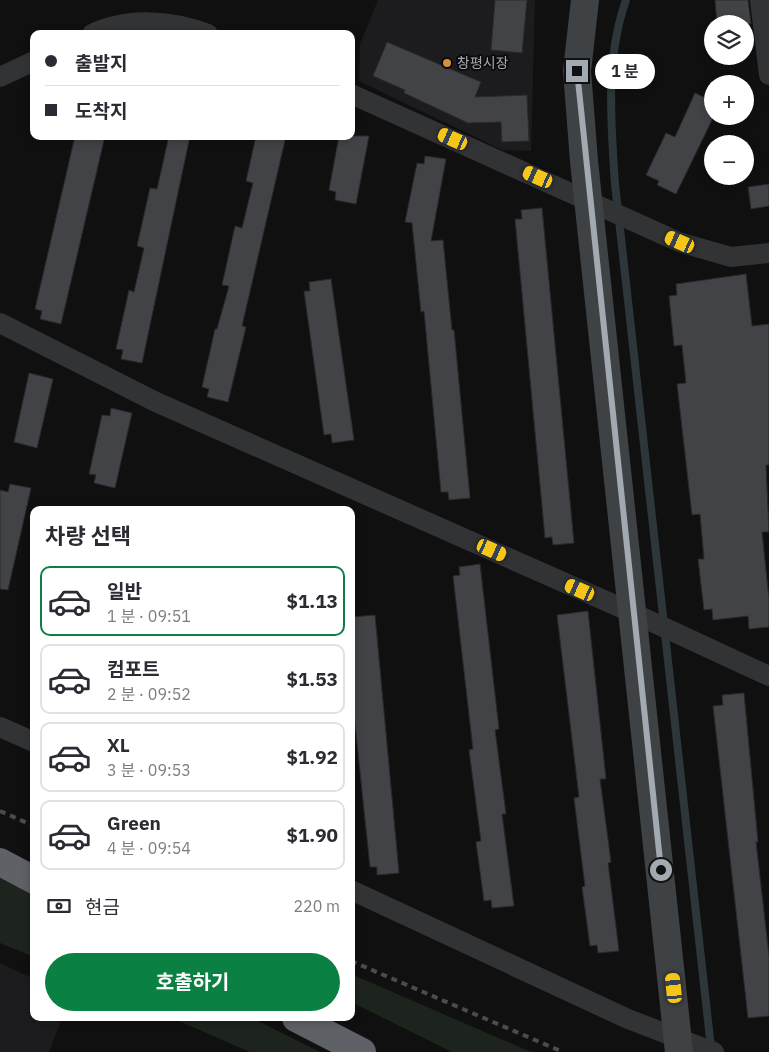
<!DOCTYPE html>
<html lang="ko">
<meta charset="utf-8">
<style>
:root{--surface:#fff;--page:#f2f2f3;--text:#2b2b33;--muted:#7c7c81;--line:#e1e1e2;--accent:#0b8043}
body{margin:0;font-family:"IBM Plex Sans","Noto Sans KR",sans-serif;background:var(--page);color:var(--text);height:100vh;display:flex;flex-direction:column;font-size:19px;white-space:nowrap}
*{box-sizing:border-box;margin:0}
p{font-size:16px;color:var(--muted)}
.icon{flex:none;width:28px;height:28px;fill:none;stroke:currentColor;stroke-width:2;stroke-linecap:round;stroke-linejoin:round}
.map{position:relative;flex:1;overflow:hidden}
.details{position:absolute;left:30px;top:506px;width:325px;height:515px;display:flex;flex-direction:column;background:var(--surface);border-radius:10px;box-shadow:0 2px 8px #0003}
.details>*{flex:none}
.banner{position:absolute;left:30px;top:30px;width:325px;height:110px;border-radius:10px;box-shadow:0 2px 8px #0003;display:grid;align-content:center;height:110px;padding:0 15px;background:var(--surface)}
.tools{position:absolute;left:704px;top:15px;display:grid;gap:10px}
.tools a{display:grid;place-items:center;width:50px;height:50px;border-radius:50%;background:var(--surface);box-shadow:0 2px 8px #0003;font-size:25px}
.end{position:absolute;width:22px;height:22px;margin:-11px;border:6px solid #a3a9b0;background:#111;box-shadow:0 0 0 2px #111}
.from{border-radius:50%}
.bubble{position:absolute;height:35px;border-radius:18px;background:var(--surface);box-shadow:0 2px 8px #0003;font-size:16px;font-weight:700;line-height:35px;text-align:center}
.car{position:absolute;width:15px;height:30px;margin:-15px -8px;border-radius:6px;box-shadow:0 0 4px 1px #0007;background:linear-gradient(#f5c518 24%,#345 0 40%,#f5c518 0 76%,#345 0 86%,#f5c518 0)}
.banner b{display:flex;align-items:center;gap:18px;height:48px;font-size:19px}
.banner b+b{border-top:1px solid var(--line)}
.banner i{width:12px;height:12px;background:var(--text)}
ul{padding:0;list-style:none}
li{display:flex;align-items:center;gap:15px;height:70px;margin:0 10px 8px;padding:0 5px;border:2px solid var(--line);border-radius:10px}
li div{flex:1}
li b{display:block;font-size:19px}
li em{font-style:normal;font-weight:700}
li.selected{border-color:var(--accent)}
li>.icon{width:45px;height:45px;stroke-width:1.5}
h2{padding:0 15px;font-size:22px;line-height:60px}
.pay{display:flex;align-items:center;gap:12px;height:55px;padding:0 15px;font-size:19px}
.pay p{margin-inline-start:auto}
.primary-button{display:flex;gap:10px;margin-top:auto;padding:10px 15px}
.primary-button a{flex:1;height:58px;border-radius:30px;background:var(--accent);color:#fff;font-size:20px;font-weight:700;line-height:58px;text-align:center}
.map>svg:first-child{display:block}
.built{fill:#1c1c1e}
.green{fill:#1d231d}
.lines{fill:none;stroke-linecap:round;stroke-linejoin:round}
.stream{stroke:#2d363a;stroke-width:8}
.building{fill:#424346;stroke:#2a2a2d}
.street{stroke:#313335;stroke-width:20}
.secondary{stroke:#3f4245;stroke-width:28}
.highway{stroke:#5e6166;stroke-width:28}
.rail{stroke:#4a4d50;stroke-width:4;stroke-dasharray:6 5;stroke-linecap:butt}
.route{stroke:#a3a9b0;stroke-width:6}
.poi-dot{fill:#db8e3e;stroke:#0b0b0c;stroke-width:2}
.labels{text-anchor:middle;stroke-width:4;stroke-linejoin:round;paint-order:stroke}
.poi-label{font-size:14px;fill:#a3a9b0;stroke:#0b0b0c;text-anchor:start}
</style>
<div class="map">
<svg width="769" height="1052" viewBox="0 0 769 1052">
<rect width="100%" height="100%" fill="#101011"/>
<g class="built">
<polygon points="378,0 535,0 531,151 502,150 359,81 360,44"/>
<polygon points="0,963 34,979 34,1018 62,1018 49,1052 0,1052"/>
</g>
<g class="green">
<polygon points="0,878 34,895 34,957 0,943"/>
<polygon points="351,974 531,1052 452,1052 351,1002"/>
<polygon points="172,1018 252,1018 320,1052 250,1052"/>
</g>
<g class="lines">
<path class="stream" d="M626,0C605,60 611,122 615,184L711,1048"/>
</g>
<g class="building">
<polygon points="495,0 527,0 522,53 491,50"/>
<polygon points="715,0 748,0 751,24 717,24"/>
<polygon points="387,42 481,82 475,97 527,95 529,141 502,142 501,122 468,123 404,93 405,90 373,76"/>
<polygon points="695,93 712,101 712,120 676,194 657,185 659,181 646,175 666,133 675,137"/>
<polygon points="75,136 105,136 61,324 40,319 42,311 35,309"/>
<polygon points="169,136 190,136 142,363 121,359 123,350 116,349 129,290 134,292 144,248 137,246 150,188 157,189"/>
<polygon points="256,136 286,136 242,326 246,327 228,402 207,397 209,389 202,387 215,329 217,329 229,286 222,285 235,226 242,228 251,191 253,183 246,181"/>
<polygon points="339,136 369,136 356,204 335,200 336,192 329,190"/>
<polygon points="425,156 446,159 431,241 443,240 452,330 454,330 470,498 449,500 448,492 441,492 424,311 421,312 412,223 405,222 417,163 424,164"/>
<polygon points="769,184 769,206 751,209 748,187"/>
<polygon points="542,208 574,543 553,545 552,537 545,538 515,219 522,219 521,210"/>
<polygon points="746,274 752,326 769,324 769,465 766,465 769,532 762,532 769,599 769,627 749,629 748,616 713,620 712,609 704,610 698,559 704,559 700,514 692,515 677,384 686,383 682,345 674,346 669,296 677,295 676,284"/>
<polygon points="331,279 354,440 332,443 331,434 324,435 304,291 310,291 309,282"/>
<polygon points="29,373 53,379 37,448 14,442"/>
<polygon points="111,408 132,413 115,488 94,483 96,475 89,474 102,415 110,416"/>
<polygon points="10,484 31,488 8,590 0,589 0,490 8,492"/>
<polygon points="480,564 499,729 495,730 506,814 502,814 514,906 492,908 491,900 484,901 476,842 481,841 469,750 473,749 453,576 460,575 459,567"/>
<polygon points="588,611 606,779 600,779 611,862 608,863 619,951 598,953 597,945 590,946 582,887 585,886 574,798 579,797 557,615"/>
<polygon points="375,615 399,873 377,875 377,867 370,867 351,686 353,617"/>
<polygon points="744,693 758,842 756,842 769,956 769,1016 748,1018 713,706 723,705 722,695"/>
</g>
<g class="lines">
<g class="street">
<polyline points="760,0 769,75"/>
<path d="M92,34C127,17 173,20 208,34"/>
<polyline points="0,77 34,61"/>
<polyline points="351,94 679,242 731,257 769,253"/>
<polyline points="0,323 156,402 633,613 769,676"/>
<polyline points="0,727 34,742"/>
<polyline points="351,890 628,1019 714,1052"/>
</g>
<polyline class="secondary" points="585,0 577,71 584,161 679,1052"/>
<g class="highway">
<polyline points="0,862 34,880"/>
<polyline points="296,1018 362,1052"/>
</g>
<g class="rail">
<polyline points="0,811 34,826"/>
<polyline points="351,961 563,1052"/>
</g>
</g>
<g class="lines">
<polyline class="route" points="577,71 661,870"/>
</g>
<circle class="poi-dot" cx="447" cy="63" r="5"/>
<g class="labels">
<g class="poi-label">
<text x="457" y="68">창평시장</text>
</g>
</g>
</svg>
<div class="tools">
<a><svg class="icon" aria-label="layers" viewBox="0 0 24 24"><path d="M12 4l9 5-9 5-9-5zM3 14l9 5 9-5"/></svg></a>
<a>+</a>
<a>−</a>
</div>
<i class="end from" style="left:661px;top:870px"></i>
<i class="end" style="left:577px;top:71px"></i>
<div class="bubble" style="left:595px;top:54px;width:60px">1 분</div>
<i class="car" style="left:453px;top:139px;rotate:294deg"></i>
<i class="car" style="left:538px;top:177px;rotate:294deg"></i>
<i class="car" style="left:680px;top:242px;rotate:294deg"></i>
<i class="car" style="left:492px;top:550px;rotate:114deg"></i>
<i class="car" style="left:580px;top:590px;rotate:294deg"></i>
<i class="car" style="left:674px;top:988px;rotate:354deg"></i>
<div class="banner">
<b><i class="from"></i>출발지</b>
<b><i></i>도착지</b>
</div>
<section class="details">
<h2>차량 선택</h2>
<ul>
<li class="selected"><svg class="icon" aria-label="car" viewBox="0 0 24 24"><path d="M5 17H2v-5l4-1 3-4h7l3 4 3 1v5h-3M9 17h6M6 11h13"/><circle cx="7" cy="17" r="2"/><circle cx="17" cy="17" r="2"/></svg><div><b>일반</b><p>1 분 · 09:51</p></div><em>$1.13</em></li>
<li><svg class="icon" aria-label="car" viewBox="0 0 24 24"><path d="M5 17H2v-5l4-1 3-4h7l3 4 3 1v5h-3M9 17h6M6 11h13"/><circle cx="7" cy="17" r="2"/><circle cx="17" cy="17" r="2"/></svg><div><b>컴포트</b><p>2 분 · 09:52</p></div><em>$1.53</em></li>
<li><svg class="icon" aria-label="car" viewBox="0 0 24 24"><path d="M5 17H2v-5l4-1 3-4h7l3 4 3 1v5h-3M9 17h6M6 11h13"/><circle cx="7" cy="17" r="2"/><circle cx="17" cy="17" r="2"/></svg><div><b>XL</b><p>3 분 · 09:53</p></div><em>$1.92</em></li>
<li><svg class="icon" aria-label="car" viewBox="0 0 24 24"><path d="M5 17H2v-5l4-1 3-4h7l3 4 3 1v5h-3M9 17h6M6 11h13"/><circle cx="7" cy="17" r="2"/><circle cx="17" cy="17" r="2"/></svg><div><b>Green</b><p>4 분 · 09:54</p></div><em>$1.90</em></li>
</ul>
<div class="pay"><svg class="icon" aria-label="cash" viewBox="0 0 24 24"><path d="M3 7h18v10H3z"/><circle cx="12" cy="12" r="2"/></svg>현금<p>220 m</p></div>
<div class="primary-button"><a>호출하기</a></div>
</section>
</div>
